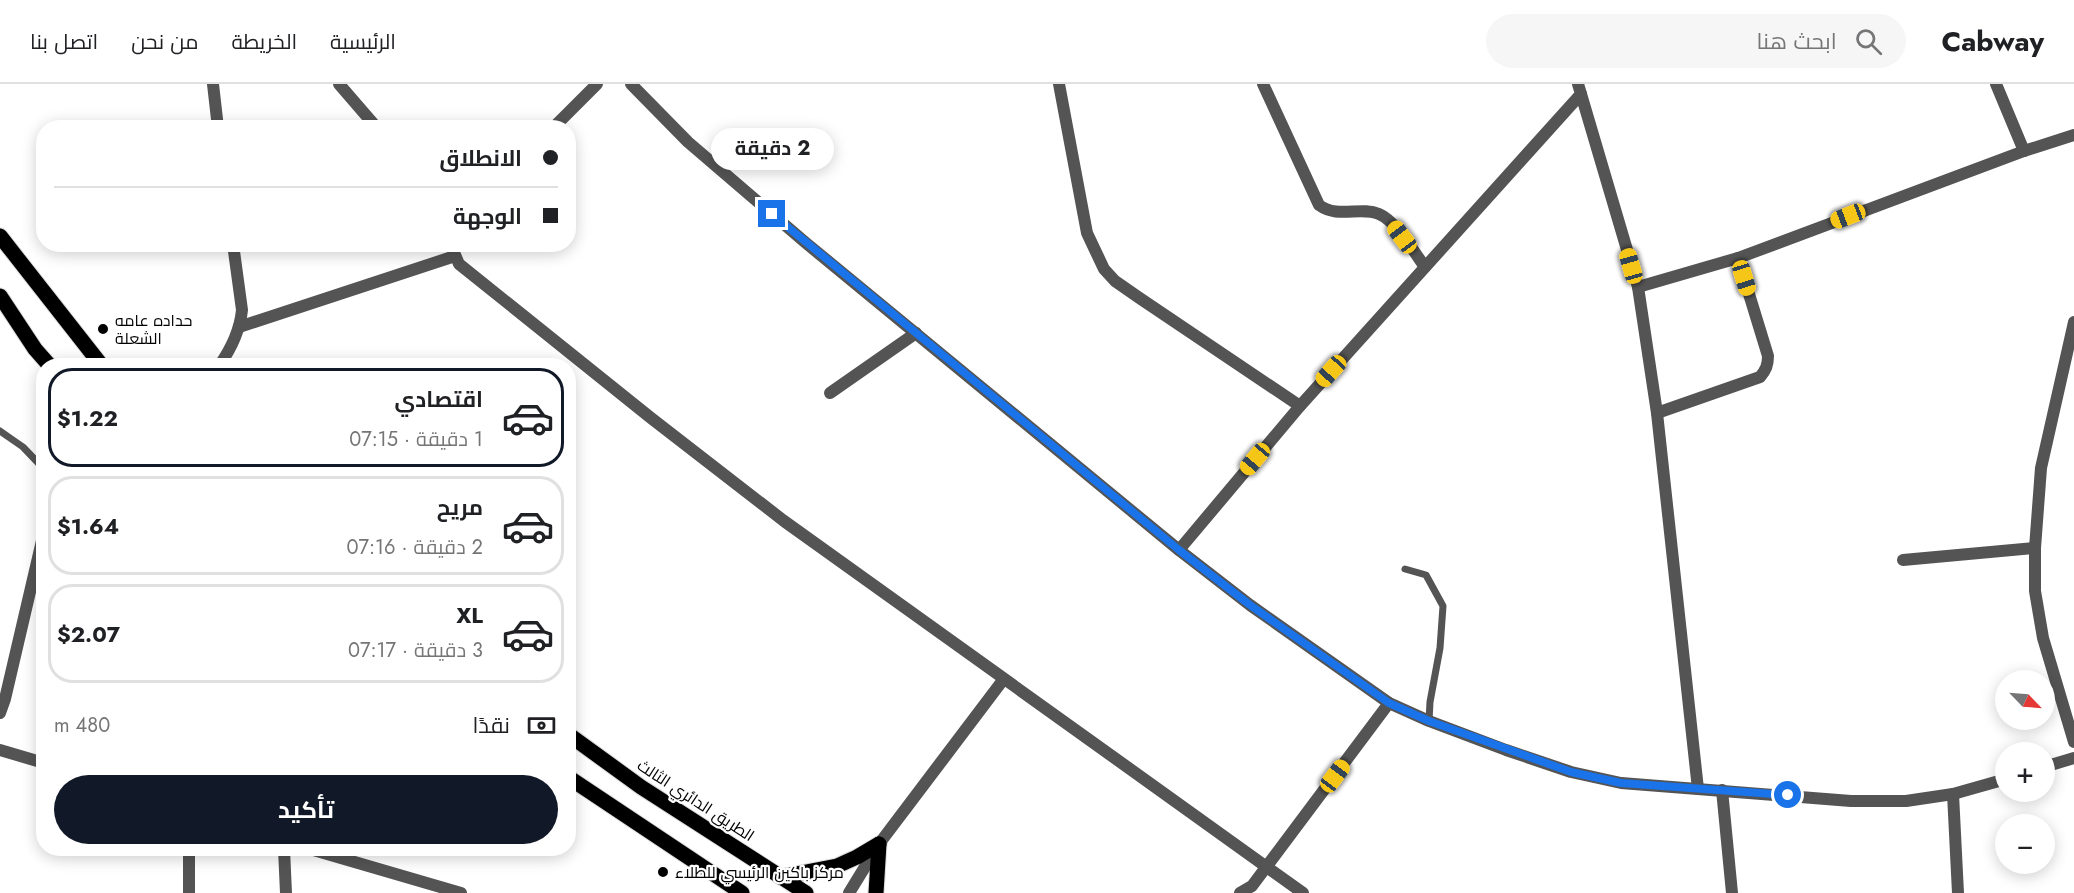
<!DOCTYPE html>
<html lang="ar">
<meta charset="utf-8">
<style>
:root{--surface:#fff;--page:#f6f6f6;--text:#202124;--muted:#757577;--line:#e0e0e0;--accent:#111827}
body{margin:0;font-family:Jost,Cairo,sans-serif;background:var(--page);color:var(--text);direction:rtl;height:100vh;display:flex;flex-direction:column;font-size:22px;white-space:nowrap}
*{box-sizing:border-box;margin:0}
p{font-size:20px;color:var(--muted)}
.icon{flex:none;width:33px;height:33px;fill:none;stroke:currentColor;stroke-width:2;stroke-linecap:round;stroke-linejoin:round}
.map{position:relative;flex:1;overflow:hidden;direction:ltr}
.drawer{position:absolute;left:36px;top:274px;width:540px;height:498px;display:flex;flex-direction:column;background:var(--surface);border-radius:24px;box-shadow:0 3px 15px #0003;direction:rtl}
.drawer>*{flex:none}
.banner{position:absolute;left:36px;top:36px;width:540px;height:132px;border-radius:24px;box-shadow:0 3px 15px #0003;direction:rtl;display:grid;align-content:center;height:132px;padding:0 18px;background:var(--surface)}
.needle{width:39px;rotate:115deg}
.fabs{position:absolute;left:1995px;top:586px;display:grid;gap:12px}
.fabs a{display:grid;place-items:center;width:60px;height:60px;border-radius:50%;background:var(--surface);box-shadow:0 3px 15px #0003;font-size:30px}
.end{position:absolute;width:27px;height:27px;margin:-14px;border:8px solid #1a73e8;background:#fff;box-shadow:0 0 0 3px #fff}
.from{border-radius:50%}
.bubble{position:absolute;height:42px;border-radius:21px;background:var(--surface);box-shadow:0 3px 15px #0003;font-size:20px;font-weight:700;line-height:42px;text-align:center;direction:rtl}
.car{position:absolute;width:18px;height:36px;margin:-18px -9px;border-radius:8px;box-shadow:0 0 4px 2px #0007;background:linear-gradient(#f5c518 24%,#345 0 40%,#f5c518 0 76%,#345 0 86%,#f5c518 0)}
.banner b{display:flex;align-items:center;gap:21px;height:57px;font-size:22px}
.banner b+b{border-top:2px solid var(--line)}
.banner i{width:15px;height:15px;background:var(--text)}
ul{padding:10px 0 0;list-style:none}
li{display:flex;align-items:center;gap:18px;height:99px;margin:0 12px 9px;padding:0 6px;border:3px solid var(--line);border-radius:24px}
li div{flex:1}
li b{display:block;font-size:22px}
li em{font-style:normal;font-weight:700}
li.selected{border-color:var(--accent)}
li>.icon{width:54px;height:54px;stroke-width:1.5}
.pay{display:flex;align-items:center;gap:15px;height:66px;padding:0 18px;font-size:22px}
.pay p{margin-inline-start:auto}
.primary-button{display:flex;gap:12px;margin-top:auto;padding:12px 18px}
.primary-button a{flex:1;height:69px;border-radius:36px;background:var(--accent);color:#fff;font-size:24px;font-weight:700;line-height:69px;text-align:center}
header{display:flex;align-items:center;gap:36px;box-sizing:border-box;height:84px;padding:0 30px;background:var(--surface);border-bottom:2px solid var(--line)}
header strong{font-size:28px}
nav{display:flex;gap:33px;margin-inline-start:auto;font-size:21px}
.search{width:420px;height:54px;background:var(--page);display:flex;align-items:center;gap:15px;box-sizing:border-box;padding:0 21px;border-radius:33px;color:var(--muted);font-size:22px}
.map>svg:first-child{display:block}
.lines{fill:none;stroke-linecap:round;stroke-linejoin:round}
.primary-casing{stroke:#dbdbdb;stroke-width:17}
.service{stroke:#545454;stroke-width:7}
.minor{stroke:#545454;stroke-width:12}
.primary{stroke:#000;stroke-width:15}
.route{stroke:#1a73e8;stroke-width:8}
.poi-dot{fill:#000;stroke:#fff;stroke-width:2}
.labels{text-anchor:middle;stroke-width:4.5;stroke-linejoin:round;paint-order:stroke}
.poi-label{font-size:16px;fill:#000;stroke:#fff;text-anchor:start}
.street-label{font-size:16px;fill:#000;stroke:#fff}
</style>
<header>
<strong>Cabway</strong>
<div class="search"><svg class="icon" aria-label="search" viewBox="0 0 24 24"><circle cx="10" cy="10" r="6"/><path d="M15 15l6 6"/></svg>ابحث هنا</div>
<nav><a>الرئيسية</a><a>الخريطة</a><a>من نحن</a><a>اتصل بنا</a></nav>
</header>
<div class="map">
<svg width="2074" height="809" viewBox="0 0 2074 809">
<rect width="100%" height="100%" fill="#fff"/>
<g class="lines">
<g class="primary-casing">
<g id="primary">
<polyline points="0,152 102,282"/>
<polyline points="0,212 35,265 50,282"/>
<polyline points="568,650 641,703 806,809"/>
<polyline points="568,693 742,809"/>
<polyline points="780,793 837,782 857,773 879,760"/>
<polyline points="876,809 879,760"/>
</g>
</g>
<g class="service">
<polyline points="0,347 23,363 44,385"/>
<polyline points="1405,485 1426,491 1443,522 1440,564 1430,618 1429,637"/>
</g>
<g class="minor">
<polyline points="213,0 218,44"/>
<polyline points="339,0 377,44"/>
<polyline points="631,0 688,58 806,159 1179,466 1250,521 1389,619 1429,637 1506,666 1571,688 1621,699 1851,717 1906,717 1953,710 2006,695"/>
<polyline points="1059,0 1087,149 1104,185 1115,197 1138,213 1300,322"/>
<path d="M1263,0L1319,121C1338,135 1360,122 1379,130C1396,137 1414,168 1425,183"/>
<polyline points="1996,0 2024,67"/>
<polyline points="1581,10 1638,203 1657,329 1698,705"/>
<polyline points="553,44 597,0"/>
<polyline points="454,160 453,166 459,180 651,334 784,437 1303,809"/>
<polyline points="1638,203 1738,174 2024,67 2074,51"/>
<polyline points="2074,238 2041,384 2035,464 2035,507 2043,554 2074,658"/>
<polyline points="239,243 455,172"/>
<path d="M219,282C231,265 240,246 242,226L233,160"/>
<polyline points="830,309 916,249"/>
<path d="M1657,329L1760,293C1766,286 1768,281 1768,272L1738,174"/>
<polyline points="1179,466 1300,322 1581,10 1578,0"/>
<polyline points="1903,476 2035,464"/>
<polyline points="0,629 5,615 44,448"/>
<polyline points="0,666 44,679"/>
<polyline points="2044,683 2074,674"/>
<polyline points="1722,706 1732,809"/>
<polyline points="1953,710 1958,809"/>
<polyline points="189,765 189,809"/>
<polyline points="284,765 286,809"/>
<polyline points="310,765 461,809"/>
<polyline points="849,809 879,760 1003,596"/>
<polyline points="1240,809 1252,802 1389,619"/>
</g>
<use href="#primary" class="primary"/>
</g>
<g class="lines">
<polyline class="route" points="772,130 1179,466 1250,521 1389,619 1429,637 1571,688 1621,699 1788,711"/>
</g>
<g class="poi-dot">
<circle cx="103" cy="245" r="6"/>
<circle cx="663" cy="788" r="6"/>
</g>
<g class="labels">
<g class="poi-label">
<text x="115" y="242">حداده عامه<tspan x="115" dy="18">الشعلة</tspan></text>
<text x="675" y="794">مركز باكين الرئيسي للطلاء</text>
</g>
<g class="street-label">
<text transform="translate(696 716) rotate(33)" y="6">الطريق الدائري الثالث</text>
</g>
</g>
</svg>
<div class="fabs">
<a><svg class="needle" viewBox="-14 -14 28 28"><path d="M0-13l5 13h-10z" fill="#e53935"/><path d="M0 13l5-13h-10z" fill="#757577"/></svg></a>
<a>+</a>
<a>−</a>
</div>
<i class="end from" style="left:1788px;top:711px"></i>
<i class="end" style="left:772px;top:130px"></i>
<div class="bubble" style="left:711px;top:44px;width:123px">2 دقيقة</div>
<i class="car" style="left:1848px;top:132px;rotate:249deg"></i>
<i class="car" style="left:1402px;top:153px;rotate:323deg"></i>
<i class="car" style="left:1631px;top:182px;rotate:344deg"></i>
<i class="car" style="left:1744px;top:194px;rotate:163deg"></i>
<i class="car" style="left:1331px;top:287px;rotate:222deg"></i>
<i class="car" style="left:1255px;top:375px;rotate:220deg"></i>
<i class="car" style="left:1335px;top:692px;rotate:37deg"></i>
<div class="banner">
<b><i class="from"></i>الانطلاق</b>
<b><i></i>الوجهة</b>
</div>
<section class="drawer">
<ul>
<li class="selected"><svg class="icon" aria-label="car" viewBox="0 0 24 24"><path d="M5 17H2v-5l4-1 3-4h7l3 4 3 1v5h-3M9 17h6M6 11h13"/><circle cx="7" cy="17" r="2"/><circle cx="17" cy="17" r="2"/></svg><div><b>اقتصادي</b><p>1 دقيقة · 07:15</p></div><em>$1.22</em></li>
<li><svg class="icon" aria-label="car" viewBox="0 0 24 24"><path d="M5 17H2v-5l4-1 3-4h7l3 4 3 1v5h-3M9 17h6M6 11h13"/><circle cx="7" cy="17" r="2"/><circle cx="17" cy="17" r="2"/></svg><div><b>مريح</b><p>2 دقيقة · 07:16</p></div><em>$1.64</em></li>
<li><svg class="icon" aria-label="car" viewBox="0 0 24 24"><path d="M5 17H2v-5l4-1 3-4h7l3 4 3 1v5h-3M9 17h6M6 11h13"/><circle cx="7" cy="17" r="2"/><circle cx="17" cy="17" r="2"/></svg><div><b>XL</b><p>3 دقيقة · 07:17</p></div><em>$2.07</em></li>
</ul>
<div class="pay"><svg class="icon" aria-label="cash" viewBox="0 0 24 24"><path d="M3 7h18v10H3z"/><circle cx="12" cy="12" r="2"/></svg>نقدًا<p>480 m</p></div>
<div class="primary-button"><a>تأكيد</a></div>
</section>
</div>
